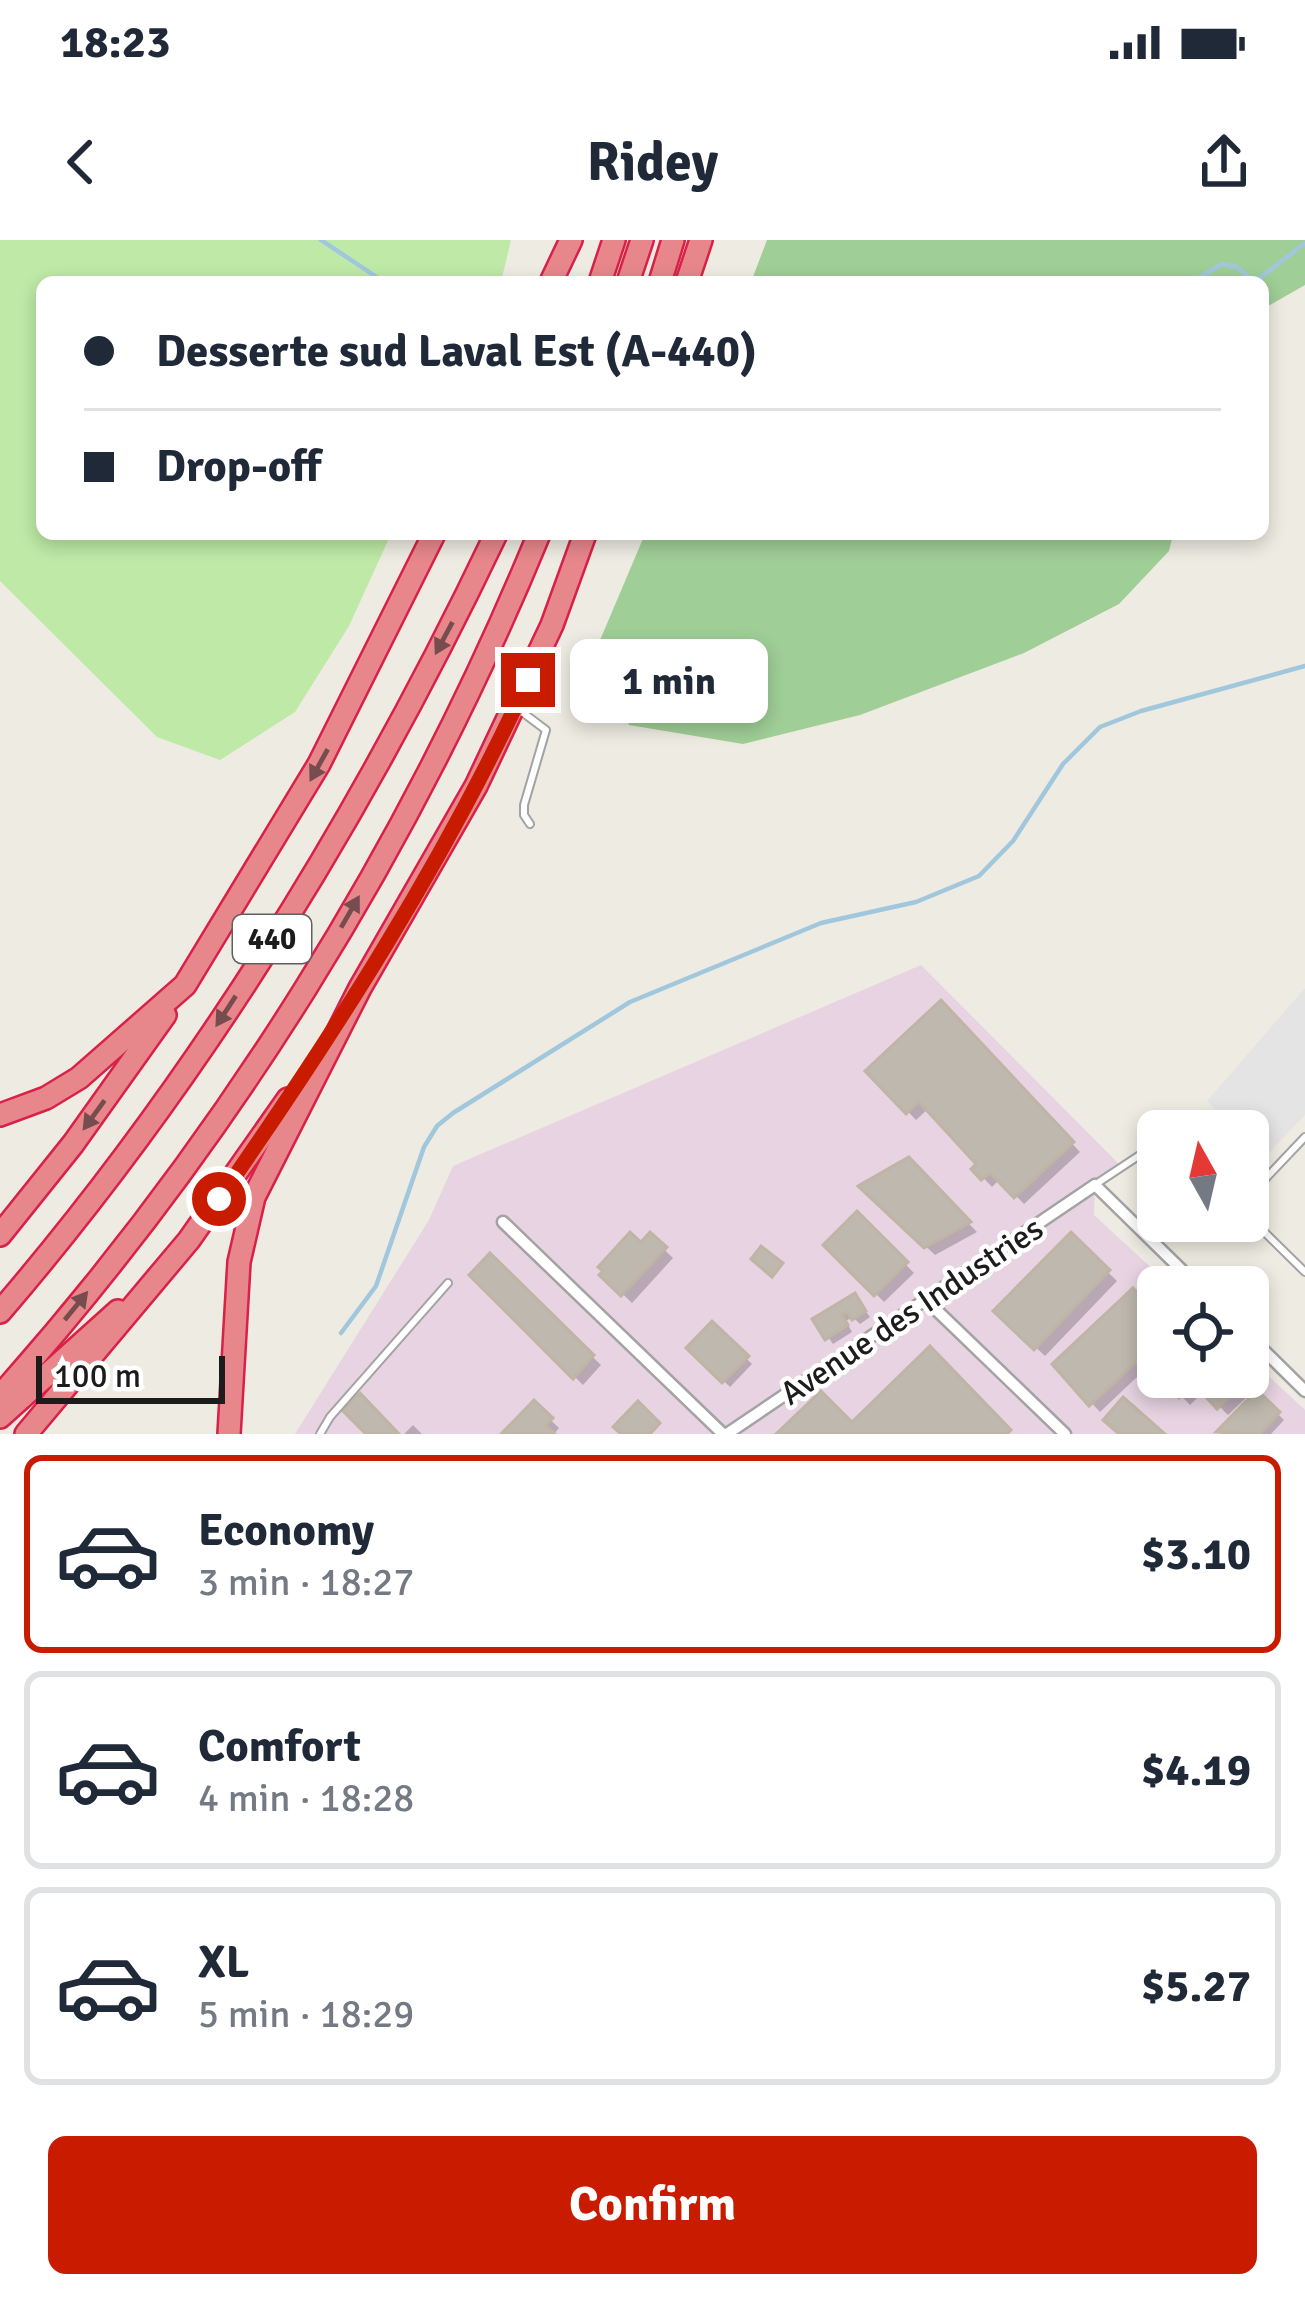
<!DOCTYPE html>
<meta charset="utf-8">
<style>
:root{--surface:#fff;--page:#f6f6f7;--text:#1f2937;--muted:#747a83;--line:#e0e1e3;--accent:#c91b00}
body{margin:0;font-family:Signika,sans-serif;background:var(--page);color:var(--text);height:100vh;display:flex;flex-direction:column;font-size:45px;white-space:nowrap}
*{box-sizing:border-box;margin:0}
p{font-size:39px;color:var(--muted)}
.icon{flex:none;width:66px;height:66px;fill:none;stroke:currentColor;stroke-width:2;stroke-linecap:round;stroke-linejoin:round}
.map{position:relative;height:1194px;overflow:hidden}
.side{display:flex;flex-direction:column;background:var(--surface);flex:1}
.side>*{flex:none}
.banner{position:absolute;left:36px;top:36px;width:1233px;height:264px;border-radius:18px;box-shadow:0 6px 18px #0003;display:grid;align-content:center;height:264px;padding:0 48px;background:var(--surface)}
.needle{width:78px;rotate:352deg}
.buttons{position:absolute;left:1137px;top:870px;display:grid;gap:24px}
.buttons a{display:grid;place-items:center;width:132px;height:132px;border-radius:18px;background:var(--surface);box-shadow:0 6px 18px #0003;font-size:60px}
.scale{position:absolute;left:36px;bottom:30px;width:189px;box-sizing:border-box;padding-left:12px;border:6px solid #1c1c1c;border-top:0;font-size:33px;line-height:42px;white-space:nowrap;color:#1c1c1c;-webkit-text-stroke:9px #fff;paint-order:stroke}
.end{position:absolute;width:54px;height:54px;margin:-27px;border:15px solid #c91b00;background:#fff;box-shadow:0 0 0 6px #fff}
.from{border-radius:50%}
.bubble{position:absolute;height:84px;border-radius:18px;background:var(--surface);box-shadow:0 6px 18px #0003;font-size:39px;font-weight:700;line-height:84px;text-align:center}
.banner b{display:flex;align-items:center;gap:42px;height:114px;font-size:45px}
.banner b+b{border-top:3px solid var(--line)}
.banner i{width:30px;height:30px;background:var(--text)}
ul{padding:21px 0 0;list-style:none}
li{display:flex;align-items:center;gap:36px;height:198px;margin:0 24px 18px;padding:0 24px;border:6px solid var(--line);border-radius:18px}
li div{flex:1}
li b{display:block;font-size:45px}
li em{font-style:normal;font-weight:700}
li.on{border-color:var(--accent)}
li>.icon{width:108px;height:108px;stroke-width:1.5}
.primary-button{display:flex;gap:24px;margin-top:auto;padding:24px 48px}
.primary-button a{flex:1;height:138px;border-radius:18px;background:var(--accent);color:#fff;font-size:48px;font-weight:700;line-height:138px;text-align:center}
.status{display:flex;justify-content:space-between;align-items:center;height:84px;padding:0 60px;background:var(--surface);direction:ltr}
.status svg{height:33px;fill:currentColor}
header{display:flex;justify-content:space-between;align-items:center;height:156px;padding:0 48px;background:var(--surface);font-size:54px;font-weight:700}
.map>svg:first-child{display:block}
.industrial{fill:#e7d3e1}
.grass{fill:#bee9a6}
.forest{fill:#9fce96}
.parking{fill:#e4e4e4}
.shadow{fill:#0003}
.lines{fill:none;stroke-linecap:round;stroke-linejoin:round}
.stream{stroke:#a1c7dd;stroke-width:4.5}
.building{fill:#beb8ae;stroke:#c0b4a4;stroke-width:3}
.lane-casing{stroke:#a3a3a3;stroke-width:10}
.street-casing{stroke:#a3a3a3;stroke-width:15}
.highway-casing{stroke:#d92148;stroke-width:26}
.lane{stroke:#fff;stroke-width:6}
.street{stroke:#fff;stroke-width:10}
.highway{stroke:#e7878c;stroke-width:21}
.oneway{fill:#774c4e}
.route{stroke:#c91b00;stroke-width:15}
.labels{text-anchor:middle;stroke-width:9;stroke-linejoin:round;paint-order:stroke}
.shield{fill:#fff;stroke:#606060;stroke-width:3}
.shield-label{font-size:30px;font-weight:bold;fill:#1c1c1c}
.street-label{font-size:33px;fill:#1c1c1c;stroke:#fff}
</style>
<div class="status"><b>18:23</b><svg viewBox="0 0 49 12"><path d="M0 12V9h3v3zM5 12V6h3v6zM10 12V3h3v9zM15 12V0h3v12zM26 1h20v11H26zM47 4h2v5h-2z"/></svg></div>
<header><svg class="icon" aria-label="back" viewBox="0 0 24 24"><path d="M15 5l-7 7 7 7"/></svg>Ridey<svg class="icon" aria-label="share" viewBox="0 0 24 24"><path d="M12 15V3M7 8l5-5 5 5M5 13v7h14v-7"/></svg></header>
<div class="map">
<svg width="1305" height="1194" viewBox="0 0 1305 1194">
<rect width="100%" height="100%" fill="#eeebe2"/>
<polygon class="industrial" points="921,725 1122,927 1095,945 1094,975 1172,1047 1158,1047 1158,1137 1248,1137 1248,1117 1305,1170 1305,1194 295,1194 429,980 453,926"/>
<polygon class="grass" points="0,0 511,0 501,42 42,42 42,294 391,294 349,386 295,472 220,520 157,497 0,341"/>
<g class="forest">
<polygon points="767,0 1305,0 1305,45 1263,69 1263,42 751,42"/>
<polygon points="645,294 1173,294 1169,311 1119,364 1024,413 860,475 743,504 629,485 595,412"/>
</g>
<polygon class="parking" points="1305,748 1305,875 1265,917 1248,900 1248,891 1238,891 1207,861"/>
<g class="shadow">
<polygon points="941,764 1080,912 1024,964 1000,939 992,947 975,929 981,924 929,868 916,880 869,831"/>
<polygon points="908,921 977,992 935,1015 863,947"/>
<polygon points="857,975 914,1033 884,1062 828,1005"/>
<polygon points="650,996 673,1018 632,1063 603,1035"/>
<polygon points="1071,997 1117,1041 1045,1116 997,1071"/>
<polygon points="490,1017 601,1125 583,1145 473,1035"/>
<polygon points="855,1056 870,1077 860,1084 853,1077 846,1081 852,1092 833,1104 816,1080"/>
<polygon points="1158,1079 1158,1117 1100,1172 1056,1125"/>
<polygon points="712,1085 752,1124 730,1147 690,1108"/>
<polygon points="1163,1137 1239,1137 1253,1151 1228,1175 1204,1151 1190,1165"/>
<polygon points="1257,1154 1284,1180 1271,1194 1222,1194"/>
<polygon points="534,1164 559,1188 554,1194 505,1194"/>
<polygon points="413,1185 422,1194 404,1194"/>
</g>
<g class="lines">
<g class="stream">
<polyline points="321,0 384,42"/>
<polyline points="1191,42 1222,24 1237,27 1250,38 1260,38 1305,3"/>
<polyline points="341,1093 376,1046 424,907 437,886 453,873 630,762 821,683 916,662 979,636 1013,601 1063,524 1100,487 1141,471 1305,426"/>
</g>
</g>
<g class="building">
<polygon points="941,760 1074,902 1014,958 990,933 981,940 971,929 976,924 919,862 906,874 865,831"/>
<polygon points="909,917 971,982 924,1008 858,946"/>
<polygon points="857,971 908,1022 874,1056 823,1005"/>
<polygon points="630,992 641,1002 650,992 667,1007 621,1056 599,1035 603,1031 598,1027"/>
<polygon points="1071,992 1110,1030 1034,1110 993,1071"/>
<polygon points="761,1006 783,1023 772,1037 751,1019"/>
<polygon points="490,1013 594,1115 573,1139 469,1035"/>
<polygon points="1133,1048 1158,1076 1158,1101 1089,1166 1052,1124"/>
<polygon points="855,1053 866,1071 852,1080 847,1072 842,1075 848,1085 825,1100 812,1079"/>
<polygon points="712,1081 749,1116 722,1143 686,1108"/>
<polygon points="930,1106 1011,1190 1007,1194 776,1194 821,1151 852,1182"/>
<polygon points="1159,1137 1243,1137 1246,1141 1217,1169 1194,1144 1179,1158"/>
<polygon points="1257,1150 1280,1172 1260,1194 1216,1192"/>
<polygon points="360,1153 399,1194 366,1194 342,1170"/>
<polygon points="1123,1157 1165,1194 1119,1194 1103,1180"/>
<polygon points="534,1160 553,1178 546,1185 555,1194 501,1194"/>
<polygon points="638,1161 660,1183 650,1194 621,1194 613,1187"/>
</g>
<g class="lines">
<g class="lane-casing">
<g id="lane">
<polyline points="518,469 546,490 524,565 524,575 530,584"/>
<polyline points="1096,944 1158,903"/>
<polyline points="1248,957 1305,897"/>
<polyline points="1248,976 1305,1032"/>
<polyline points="320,1194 330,1177 448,1043"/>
</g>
</g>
<g class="street-casing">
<g id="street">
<polyline points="503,982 723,1194"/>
<polyline points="926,1060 1065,1194"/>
<polyline points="1248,1095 1305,1151"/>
<polyline points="727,1194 1095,945 1199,1047"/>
</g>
</g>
<g class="highway-casing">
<g id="highway">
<polyline points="551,42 571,0"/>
<polyline points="600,42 614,0"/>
<polyline points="628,42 642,0"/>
<polyline points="660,42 673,0"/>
<polyline points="687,42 701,0"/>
<polyline points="0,875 46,858 79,838 185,745 319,524 434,294"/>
<polyline points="0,995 73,904 165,775"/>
<path d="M0,1072C200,839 364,571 496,294"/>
<path d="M0,1156C226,903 410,608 539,294"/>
<polyline points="0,1177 118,1071"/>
<polyline points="26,1194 189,1000 288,859"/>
<polyline points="229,1194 239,1022 254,957 360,748 476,546 552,385 585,294"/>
</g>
</g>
<use href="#lane" class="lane"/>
<use href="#street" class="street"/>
<use href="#highway" class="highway"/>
</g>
<defs><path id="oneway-solid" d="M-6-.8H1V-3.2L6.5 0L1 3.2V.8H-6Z" transform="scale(3)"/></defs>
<g class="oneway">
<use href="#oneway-solid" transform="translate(444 398) rotate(118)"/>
<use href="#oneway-solid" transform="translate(319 525) rotate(119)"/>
<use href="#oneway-solid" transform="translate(350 672) rotate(-60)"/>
<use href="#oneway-solid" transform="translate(226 771) rotate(123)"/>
<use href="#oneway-solid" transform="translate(94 875) rotate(126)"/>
<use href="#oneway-solid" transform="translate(76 1066) rotate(-51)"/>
</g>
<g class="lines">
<path class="route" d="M219,959C334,794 444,623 528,440"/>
</g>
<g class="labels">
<rect class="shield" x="233" y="675" width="78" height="48" rx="9"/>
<g class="shield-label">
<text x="272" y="709">440</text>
</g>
<g class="street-label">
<text transform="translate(911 1070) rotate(-34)" y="12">Avenue des Industries</text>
</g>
</g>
</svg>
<div class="buttons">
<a><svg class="needle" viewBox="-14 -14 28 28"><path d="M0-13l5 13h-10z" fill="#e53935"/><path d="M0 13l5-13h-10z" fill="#747a83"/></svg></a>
<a><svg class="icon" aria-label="locate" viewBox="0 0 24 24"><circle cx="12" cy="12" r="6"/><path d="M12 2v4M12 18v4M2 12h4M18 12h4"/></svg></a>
</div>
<div class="scale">100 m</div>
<i class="end from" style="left:219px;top:959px"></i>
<i class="end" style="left:528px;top:440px"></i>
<div class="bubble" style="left:570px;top:399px;width:198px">1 min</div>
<div class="banner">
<b><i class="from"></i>Desserte sud Laval Est (A-440)</b>
<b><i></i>Drop-off</b>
</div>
</div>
<section class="side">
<ul>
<li class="on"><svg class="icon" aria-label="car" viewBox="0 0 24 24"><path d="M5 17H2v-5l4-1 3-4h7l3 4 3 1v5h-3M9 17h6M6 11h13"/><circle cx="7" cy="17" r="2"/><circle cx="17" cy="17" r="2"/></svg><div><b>Economy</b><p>3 min · 18:27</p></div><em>$3.10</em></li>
<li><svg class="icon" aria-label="car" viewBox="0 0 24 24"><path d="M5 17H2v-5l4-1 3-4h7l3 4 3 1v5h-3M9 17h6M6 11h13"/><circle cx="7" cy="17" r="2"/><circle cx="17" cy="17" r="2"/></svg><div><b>Comfort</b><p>4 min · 18:28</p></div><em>$4.19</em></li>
<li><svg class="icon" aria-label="car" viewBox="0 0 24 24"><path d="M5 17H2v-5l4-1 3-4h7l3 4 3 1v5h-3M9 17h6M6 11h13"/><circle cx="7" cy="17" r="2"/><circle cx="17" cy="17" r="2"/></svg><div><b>XL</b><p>5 min · 18:29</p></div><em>$5.27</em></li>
</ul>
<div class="primary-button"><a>Confirm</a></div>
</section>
